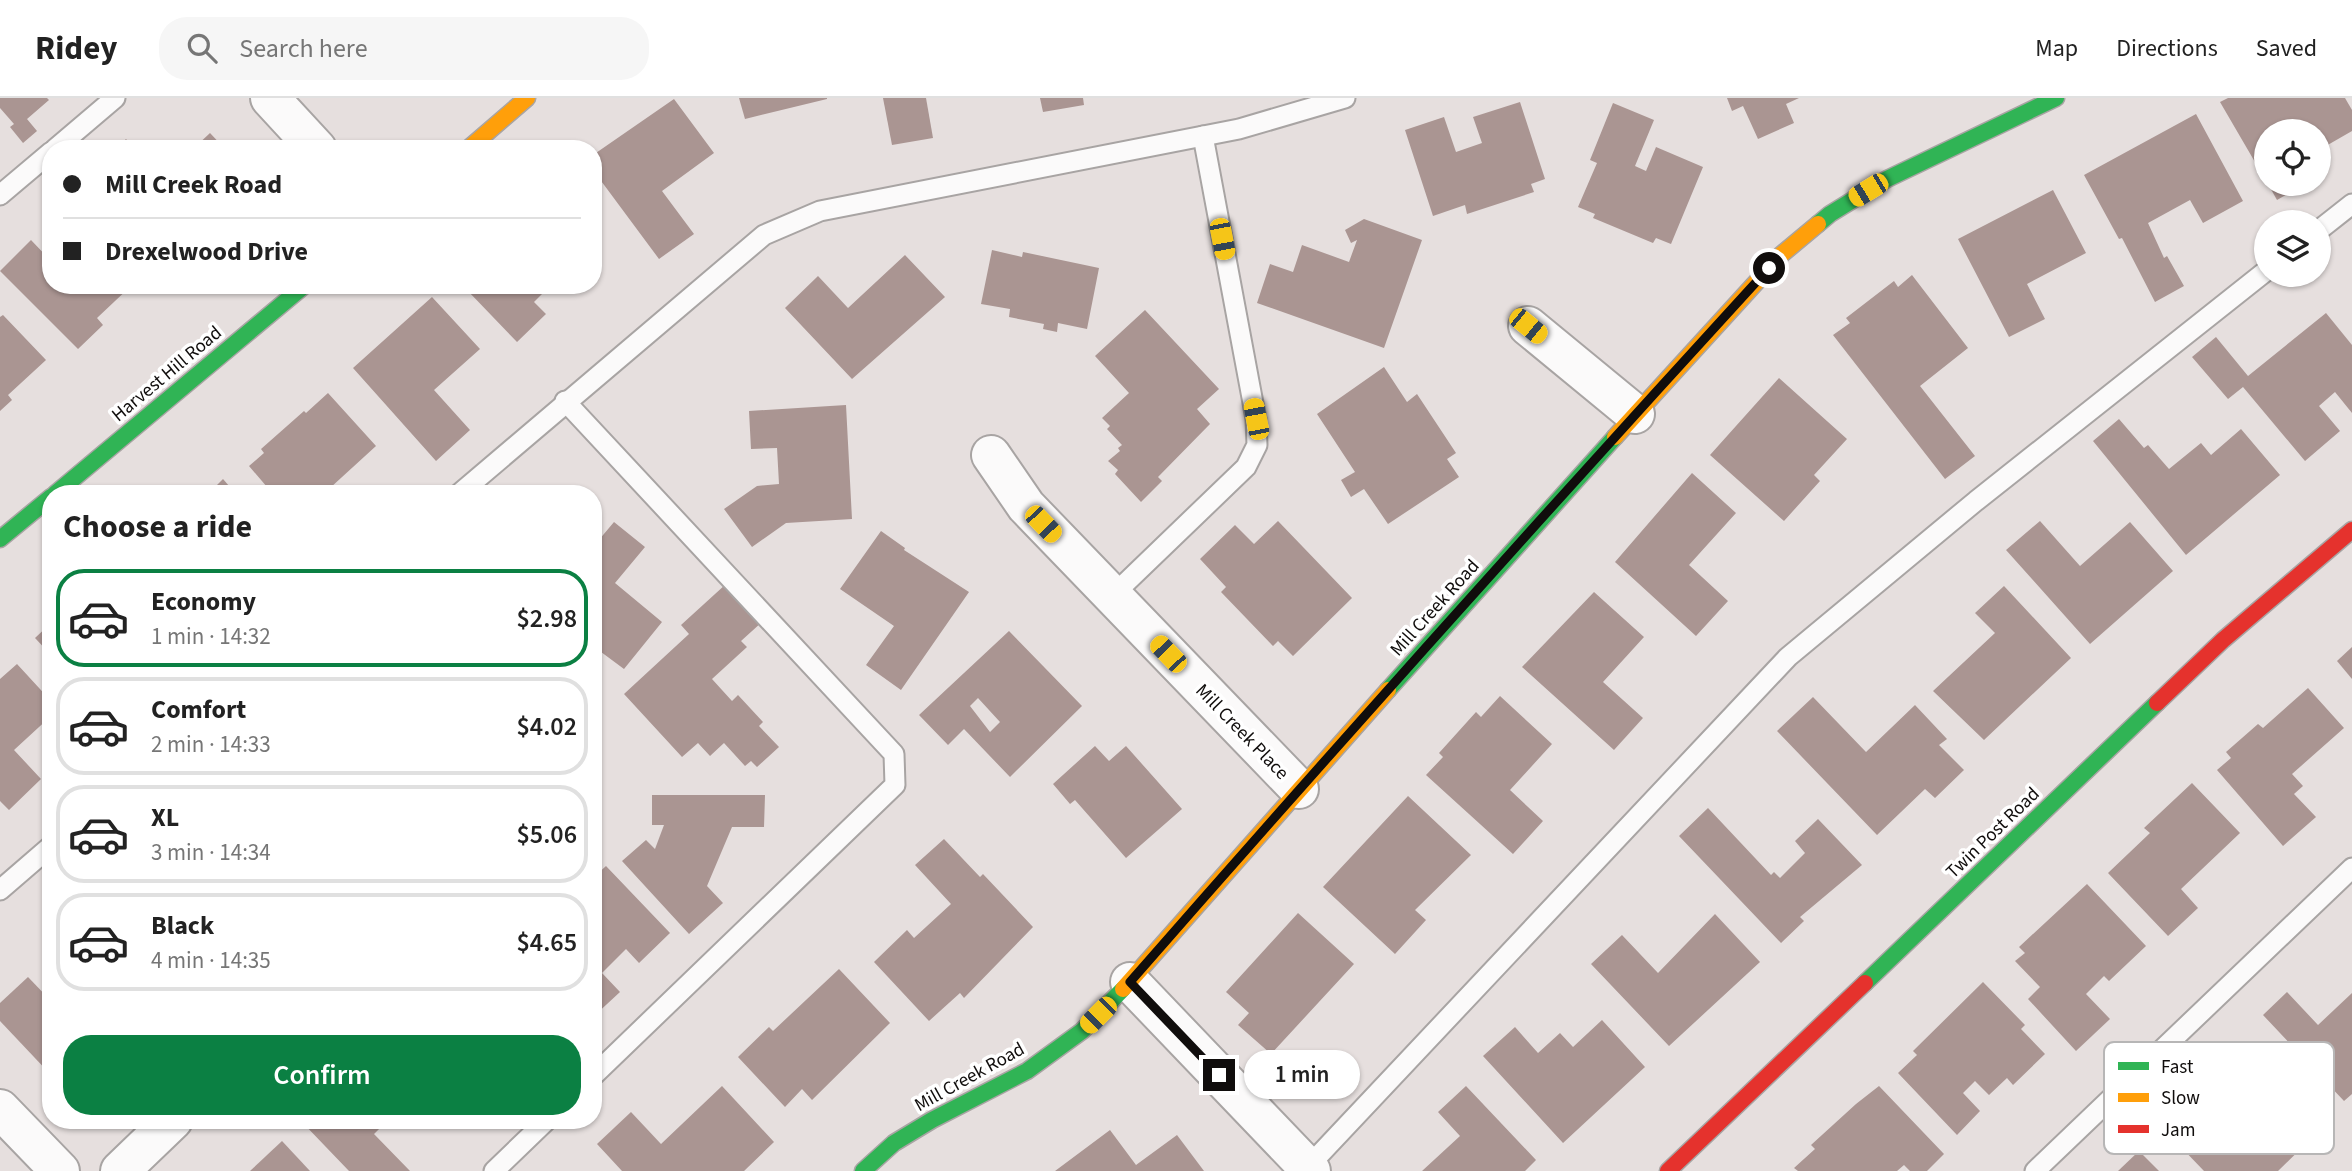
<!DOCTYPE html>
<meta charset="utf-8">
<style>
:root{--surface:#fff;--page:#f6f6f6;--text:#222;--muted:#767676;--line:#e0e0e0;--accent:#0b8043}
body{margin:0;font-family:"Source Sans 3",sans-serif;background:var(--page);color:var(--text);height:100vh;display:flex;flex-direction:column;font-size:26px;white-space:nowrap}
*{box-sizing:border-box;margin:0}
p{font-size:23px;color:var(--muted)}
.icon{flex:none;width:38px;height:38px;fill:none;stroke:currentColor;stroke-width:2;stroke-linecap:round;stroke-linejoin:round}
.map{position:relative;flex:1;overflow:hidden}
.panel{position:absolute;left:42px;top:387px;width:560px;height:644px;display:flex;flex-direction:column;background:var(--surface);border-radius:28px;box-shadow:0 2px 5px #0004}
.panel>*{flex:none}
.top-card{position:absolute;left:42px;top:42px;width:560px;height:154px;border-radius:28px;box-shadow:0 2px 5px #0004;display:grid;align-content:center;height:154px;padding:0 21px;background:var(--surface)}
.controls{position:absolute;left:2254px;top:21px;display:grid;gap:14px}
.controls a{display:grid;place-items:center;width:77px;height:77px;border-radius:50%;background:var(--surface);box-shadow:0 2px 5px #0004;font-size:35px}
.end{position:absolute;width:32px;height:32px;margin:-16px;border:9px solid #100d0c;background:#fff;box-shadow:0 0 0 4px #fff}
.from{border-radius:50%}
.bubble{position:absolute;height:49px;border-radius:24px;background:var(--surface);box-shadow:0 2px 5px #0004;font-size:23px;font-weight:600;line-height:49px;text-align:center}
.car{position:absolute;width:21px;height:42px;margin:-21px -10px;border-radius:9px;box-shadow:0 0 5px 2px #0007;background:linear-gradient(#f5c518 24%,#345 0 40%,#f5c518 0 76%,#345 0 86%,#f5c518 0)}
.top-card b{display:flex;align-items:center;gap:24px;height:66px;font-size:26px}
.top-card b+b{border-top:2px solid var(--line)}
.top-card i{width:18px;height:18px;background:var(--text)}
ul{padding:0;list-style:none}
li{display:flex;align-items:center;gap:21px;height:98px;margin:0 14px 10px;padding:0 7px;border:4px solid var(--line);border-radius:28px}
li div{flex:1}
li b{display:block;font-size:26px}
li em{font-style:normal;font-weight:600}
li.current{border-color:var(--accent)}
li>.icon{width:63px;height:63px;stroke-width:1.5}
h2{padding:0 21px;font-size:32px;line-height:84px}
.primary-button{display:flex;gap:14px;margin-top:auto;padding:14px 21px}
.primary-button a{flex:1;height:80px;border-radius:28px;background:var(--accent);color:#fff;font-size:28px;font-weight:600;line-height:80px;text-align:center}
header{display:flex;align-items:center;gap:42px;box-sizing:border-box;height:98px;padding:0 35px;background:var(--surface);border-bottom:2px solid var(--line)}
header strong{font-size:33px}
nav{display:flex;gap:38px;margin-inline-start:auto;font-size:24px}
.search{width:490px;height:63px;background:var(--page);display:flex;align-items:center;gap:18px;box-sizing:border-box;padding:0 24px;border-radius:28px;color:var(--muted);font-size:26px}
.map>svg:first-child{display:block}
.building{fill:#aa9592;fill-rule:evenodd}
.lines{fill:none;stroke-linecap:round;stroke-linejoin:round}
.lane-casing{stroke:#a8a4a3;stroke-width:23}
.street-casing{stroke:#a8a4a3;stroke-width:42}
.fast-casing{stroke:#a8a4a3;stroke-width:19}
.slow-casing{stroke:#a8a4a3;stroke-width:19}
.jam-casing{stroke:#a8a4a3;stroke-width:19}
.lane{stroke:#fbfafa;stroke-width:19}
.street{stroke:#fbfafa;stroke-width:38}
.fast{stroke:#30b455;stroke-width:16}
.slow{stroke:#ff9f0a;stroke-width:16}
.jam{stroke:#e5322d;stroke-width:16}
.route{stroke:#100d0c;stroke-width:9}
.labels{text-anchor:middle;stroke-width:7;stroke-linejoin:round;paint-order:stroke}
.street-label{font-size:19px;fill:#100d0c;stroke:#fff}
.key{fill:#fff;stroke:#b7b6b6;stroke-width:2}
.key-label{font-size:19px;fill:#100d0c}
</style>
<header>
<strong>Ridey</strong>
<div class="search"><svg class="icon" aria-label="search" viewBox="0 0 24 24"><circle cx="10" cy="10" r="6"/><path d="M15 15l6 6"/></svg>Search here</div>
<nav><a>Map</a><a>Directions</a><a>Saved</a></nav>
</header>
<div class="map">
<svg width="2352" height="1073" viewBox="0 0 2352 1073">
<rect width="100%" height="100%" fill="#e6dfde"/>
<g class="building">
<polygon points="0,0 47,0 49,2 27,21 37,33 23,45 10,29 14,26 0,10"/>
<polygon points="739,0 827,0 827,1 745,21"/>
<polygon points="883,0 926,0 933,40 892,47"/>
<polygon points="1040,0 1083,0 1084,7 1043,14"/>
<polygon points="1727,0 1799,0 1786,6 1794,25 1758,41 1743,8 1732,13"/>
<polygon points="2228,0 2345,0 2352,12 2352,33 2319,52 2319,33 2266,33 2266,83 2220,4"/>
<polygon points="674,1 714,55 662,93 694,136 659,161 593,72 593,57"/>
<polygon points="1520,4 1545,81 1531,86 1534,94 1467,116 1465,107 1433,118 1405,32 1444,19 1456,54 1482,45 1473,19"/>
<polygon points="1613,5 1654,22 1635,68 1646,73 1656,49 1703,69 1671,146 1656,140 1653,145 1593,120 1595,116 1578,109 1597,65 1590,62"/>
<polygon points="2196,16 2243,103 2203,125 2190,102 2148,125 2164,160 2167,158 2184,188 2155,204 2122,140 2119,141 2084,77"/>
<polygon points="210,35 225,51 193,51"/>
<polygon points="126,41 135,51 116,51"/>
<polygon points="2268,86 2305,86 2277,102"/>
<polygon points="2053,92 2086,155 2027,186 2045,221 2009,239 1958,141"/>
<polygon points="1364,121 1422,142 1384,250 1257,205 1270,166 1293,174 1302,147 1349,164 1357,142 1351,145 1345,132"/>
<polygon points="593,132 601,140 593,147"/>
<polygon points="31,142 51,163 51,187 132,187 97,220 103,227 78,251 0,173"/>
<polygon points="992,152 1022,159 1023,154 1099,170 1087,231 1058,225 1057,234 1043,231 1044,226 1009,219 1010,211 981,206"/>
<polygon points="905,157 945,199 852,281 785,210 818,178 848,210"/>
<polygon points="1912,177 1968,250 1920,288 1975,358 1945,381 1833,237 1850,225 1846,220 1894,183 1898,189"/>
<polygon points="472,187 551,187 534,204 546,216 517,244 467,192"/>
<polygon points="432,199 480,251 434,292 470,332 436,363 353,270"/>
<polygon points="1145,212 1219,291 1197,311 1210,326 1158,379 1162,383 1141,404 1115,376 1118,372 1108,363 1120,353 1118,350 1122,347 1107,331 1110,328 1102,320 1129,295 1095,258"/>
<polygon points="2326,215 2352,247 2352,315 2335,294 2319,308 2340,333 2305,363 2243,289 2228,301 2192,259 2216,239 2248,278"/>
<polygon points="3,217 46,262 8,297 12,302 0,313 0,219"/>
<polygon points="1384,269 1407,304 1417,296 1456,355 1447,361 1459,379 1388,426 1364,391 1351,399 1341,382 1355,374 1317,316"/>
<polygon points="1779,280 1847,341 1814,377 1820,383 1784,423 1710,357"/>
<polygon points="328,295 376,348 330,390 334,396 273,396 249,368 264,355 261,351 304,313 306,315"/>
<polygon points="846,307 852,421 786,425 752,449 724,411 757,388 779,386 777,350 751,351 749,313"/>
<polygon points="2119,321 2144,350 2148,347 2169,371 2201,345 2211,357 2241,331 2280,377 2186,457 2093,343"/>
<polygon points="1692,375 1736,415 1689,467 1728,503 1696,538 1615,464"/>
<polygon points="223,381 236,396 208,396"/>
<polygon points="1278,423 1352,500 1293,558 1278,543 1273,548 1221,494 1226,489 1200,461 1235,427 1254,446"/>
<polygon points="2040,423 2080,468 2130,424 2173,473 2090,546 2006,452"/>
<polygon points="614,424 645,449 615,485 662,524 624,571 593,548 593,449"/>
<polygon points="881,433 905,450 904,452 969,494 901,592 866,567 894,528 840,491"/>
<polygon points="726,486 762,524 741,543 747,549 712,581 732,603 738,597 763,624 759,628 779,649 757,669 751,663 745,668 724,645 710,658 698,645 682,659 624,596 689,536 681,527"/>
<polygon points="2004,488 2071,560 1984,642 1933,593 1995,535 1975,515"/>
<polygon points="1594,494 1644,539 1603,584 1643,620 1614,652 1522,569"/>
<polygon points="51,525 51,557 35,540"/>
<path d="M1009,533L1082,608L1010,679L964,631L948,647L919,617ZM978,600L1000,624L990,634L970,608Z"/>
<polygon points="2352,549 2352,581 2337,563"/>
<polygon points="17,566 51,603 51,618 14,652 41,681 9,712 0,703 0,581"/>
<polygon points="2308,590 2344,630 2292,676 2303,688 2294,696 2316,719 2283,748 2217,672 2231,660 2226,654 2258,626 2263,630"/>
<polygon points="1500,598 1552,646 1510,692 1543,723 1513,756 1426,677 1443,659 1439,655 1476,614 1481,619"/>
<polygon points="1813,599 1866,654 1915,607 1947,641 1939,647 1964,672 1935,700 1925,691 1877,737 1777,633"/>
<polygon points="1095,648 1109,663 1126,648 1182,711 1126,760 1075,702 1070,706 1053,686"/>
<polygon points="2192,685 2240,735 2181,791 2198,810 2168,838 2108,775 2150,735 2144,730"/>
<polygon points="652,697 765,697 764,729 732,729 707,788 723,805 689,836 622,763 646,742 655,751 664,727 652,727"/>
<polygon points="1408,698 1471,757 1415,812 1426,822 1395,856 1323,789"/>
<polygon points="1708,710 1771,777 1774,774 1780,780 1805,755 1795,743 1818,721 1862,767 1800,819 1804,823 1781,845 1679,738"/>
<polygon points="944,741 980,779 983,776 1033,829 964,900 960,895 929,923 874,864 907,832 914,840 951,806 915,767"/>
<polygon points="606,768 670,835 639,865 626,851 602,875 620,894 593,919 593,780"/>
<polygon points="2087,786 2146,848 2109,883 2104,878 2086,896 2110,921 2076,953 2028,901 2040,889 2015,863 2025,855 2019,849"/>
<polygon points="1298,815 1354,866 1271,956 1238,927 1249,915 1226,894"/>
<polygon points="1715,816 1760,864 1669,948 1591,866 1622,837 1658,875"/>
<polygon points="839,871 890,925 812,1002 802,991 785,1009 738,959 769,929 773,933"/>
<polygon points="28,879 51,903 51,977 0,923 0,905"/>
<polygon points="1983,884 2025,927 2021,931 2045,956 2013,987 2007,980 1989,997 1975,983 1963,995 1980,1013 1957,1037 1898,975 1917,957 1913,953"/>
<polygon points="2287,894 2318,927 2352,895 2352,996 2344,1003 2263,917"/>
<polygon points="1602,922 1645,969 1563,1045 1483,958 1515,929 1538,955 1560,935 1573,949"/>
<polygon points="2207,970 2242,1007 2263,987 2313,1039 2278,1073 2204,1073 2154,1021"/>
<polygon points="722,988 774,1044 744,1073 622,1073 597,1046 631,1014 661,1046"/>
<polygon points="1466,988 1536,1062 1525,1073 1422,1073 1460,1038 1438,1014"/>
<polygon points="1879,988 1944,1056 1927,1073 1910,1073 1904,1067 1897,1073 1798,1073 1794,1070 1815,1051 1811,1047 1856,1006"/>
<polygon points="303,1022 388,1022 374,1036 410,1073 349,1073 301,1023"/>
<polygon points="1110,1032 1136,1067 1177,1037 1204,1073 1055,1073"/>
<polygon points="282,1043 310,1073 250,1073"/>
<polygon points="2139,1053 2159,1073 2118,1073"/>
</g>
<g class="lines">
<g class="lane-casing">
<g id="lane">
<polyline points="55,51 115,0"/>
<polyline points="0,97 51,54"/>
<polyline points="2319,132 2352,106"/>
<polyline points="565,303 894,656 895,687 593,978"/>
<polyline points="459,396 764,137 820,113 1239,31 1345,0"/>
<polyline points="1112,498 1246,369 1257,347 1256,321 1203,38"/>
<polyline points="0,792 51,748"/>
<polyline points="1305,1072 1788,559 1976,403 2266,173"/>
<polyline points="494,1073 547,1022"/>
<polyline points="2035,1073 2352,770"/>
</g>
</g>
<g class="street-casing">
<g id="street">
<polyline points="270,0 317,51"/>
<polyline points="1528,228 1635,316"/>
<polyline points="991,357 1026,408 1299,691"/>
<polyline points="1130,884 1311,1073"/>
<polyline points="0,1011 60,1073"/>
<polyline points="120,1073 173,1022"/>
</g>
</g>
<g class="fast-casing">
<g id="fast">
<polyline points="1818,126 1830,116 1887,81 2056,0"/>
<polyline points="55,396 305,187"/>
<polyline points="0,441 51,399"/>
<polyline points="1388,592 1615,339"/>
<polyline points="1865,885 2157,605"/>
<polyline points="863,1073 894,1045 932,1022 1027,973 1082,933 1123,891"/>
</g>
</g>
<g class="slow-casing">
<g id="slow">
<polyline points="468,51 527,0"/>
<polyline points="1615,339 1782,156 1818,126"/>
<polyline points="1123,891 1388,592"/>
</g>
</g>
<g class="jam-casing">
<g id="jam">
<polyline points="2157,605 2223,542 2352,432"/>
<polyline points="1668,1073 1865,885"/>
</g>
</g>
<use href="#lane" class="lane"/>
<use href="#street" class="street"/>
<use href="#fast" class="fast"/>
<use href="#slow" class="slow"/>
<use href="#jam" class="jam"/>
</g>
<g class="lines">
<path class="route" d="M1219,977L1130,884C1340,644 1553,406 1769,170"/>
</g>
<g class="labels">
<g class="street-label">
<text transform="translate(166 275) rotate(-40)" y="7">Harvest Hill Road</text>
<text transform="translate(1434 509) rotate(-48)" y="7">Mill Creek Road</text>
<text transform="translate(1243 633) rotate(46)" y="7">Mill Creek Place</text>
<text transform="translate(1992 734) rotate(-44)" y="7">Twin Post Road</text>
<text transform="translate(969 978) rotate(-29)" y="7">Mill Creek Road</text>
</g>
</g>
<rect x="2104" y="944" width="230" height="112" rx="10" class="key"/>
<rect x="2118" y="964" width="31" height="8" fill="#30b455"/>
<rect x="2118" y="995" width="31" height="9" fill="#ff9f0a"/>
<rect x="2118" y="1027" width="31" height="8" fill="#e5322d"/>
<g class="key-label">
<text x="2161" y="975">Fast</text>
<text x="2161" y="1006">Slow</text>
<text x="2161" y="1038">Jam</text>
</g>
</svg>
<div class="controls">
<a><svg class="icon" aria-label="locate" viewBox="0 0 24 24"><circle cx="12" cy="12" r="6"/><path d="M12 2v4M12 18v4M2 12h4M18 12h4"/></svg></a>
<a><svg class="icon" aria-label="layers" viewBox="0 0 24 24"><path d="M12 4l9 5-9 5-9-5zM3 14l9 5 9-5"/></svg></a>
</div>
<i class="end from" style="left:1769px;top:170px"></i>
<i class="end" style="left:1219px;top:977px"></i>
<div class="bubble" style="left:1244px;top:952px;width:116px">1 min</div>
<i class="car" style="left:1868px;top:92px;rotate:239deg"></i>
<i class="car" style="left:1222px;top:141px;rotate:169deg"></i>
<i class="car" style="left:1528px;top:228px;rotate:129deg"></i>
<i class="car" style="left:1256px;top:321px;rotate:349deg"></i>
<i class="car" style="left:1043px;top:426px;rotate:136deg"></i>
<i class="car" style="left:1168px;top:556px;rotate:316deg"></i>
<i class="car" style="left:1098px;top:917px;rotate:225deg"></i>
<div class="top-card">
<b><i class="from"></i>Mill Creek Road</b>
<b><i></i>Drexelwood Drive</b>
</div>
<section class="panel">
<h2>Choose a ride</h2>
<ul>
<li class="current"><svg class="icon" aria-label="car" viewBox="0 0 24 24"><path d="M5 17H2v-5l4-1 3-4h7l3 4 3 1v5h-3M9 17h6M6 11h13"/><circle cx="7" cy="17" r="2"/><circle cx="17" cy="17" r="2"/></svg><div><b>Economy</b><p>1 min · 14:32</p></div><em>$2.98</em></li>
<li><svg class="icon" aria-label="car" viewBox="0 0 24 24"><path d="M5 17H2v-5l4-1 3-4h7l3 4 3 1v5h-3M9 17h6M6 11h13"/><circle cx="7" cy="17" r="2"/><circle cx="17" cy="17" r="2"/></svg><div><b>Comfort</b><p>2 min · 14:33</p></div><em>$4.02</em></li>
<li><svg class="icon" aria-label="car" viewBox="0 0 24 24"><path d="M5 17H2v-5l4-1 3-4h7l3 4 3 1v5h-3M9 17h6M6 11h13"/><circle cx="7" cy="17" r="2"/><circle cx="17" cy="17" r="2"/></svg><div><b>XL</b><p>3 min · 14:34</p></div><em>$5.06</em></li>
<li><svg class="icon" aria-label="car" viewBox="0 0 24 24"><path d="M5 17H2v-5l4-1 3-4h7l3 4 3 1v5h-3M9 17h6M6 11h13"/><circle cx="7" cy="17" r="2"/><circle cx="17" cy="17" r="2"/></svg><div><b>Black</b><p>4 min · 14:35</p></div><em>$4.65</em></li>
</ul>
<div class="primary-button"><a>Confirm</a></div>
</section>
</div>
